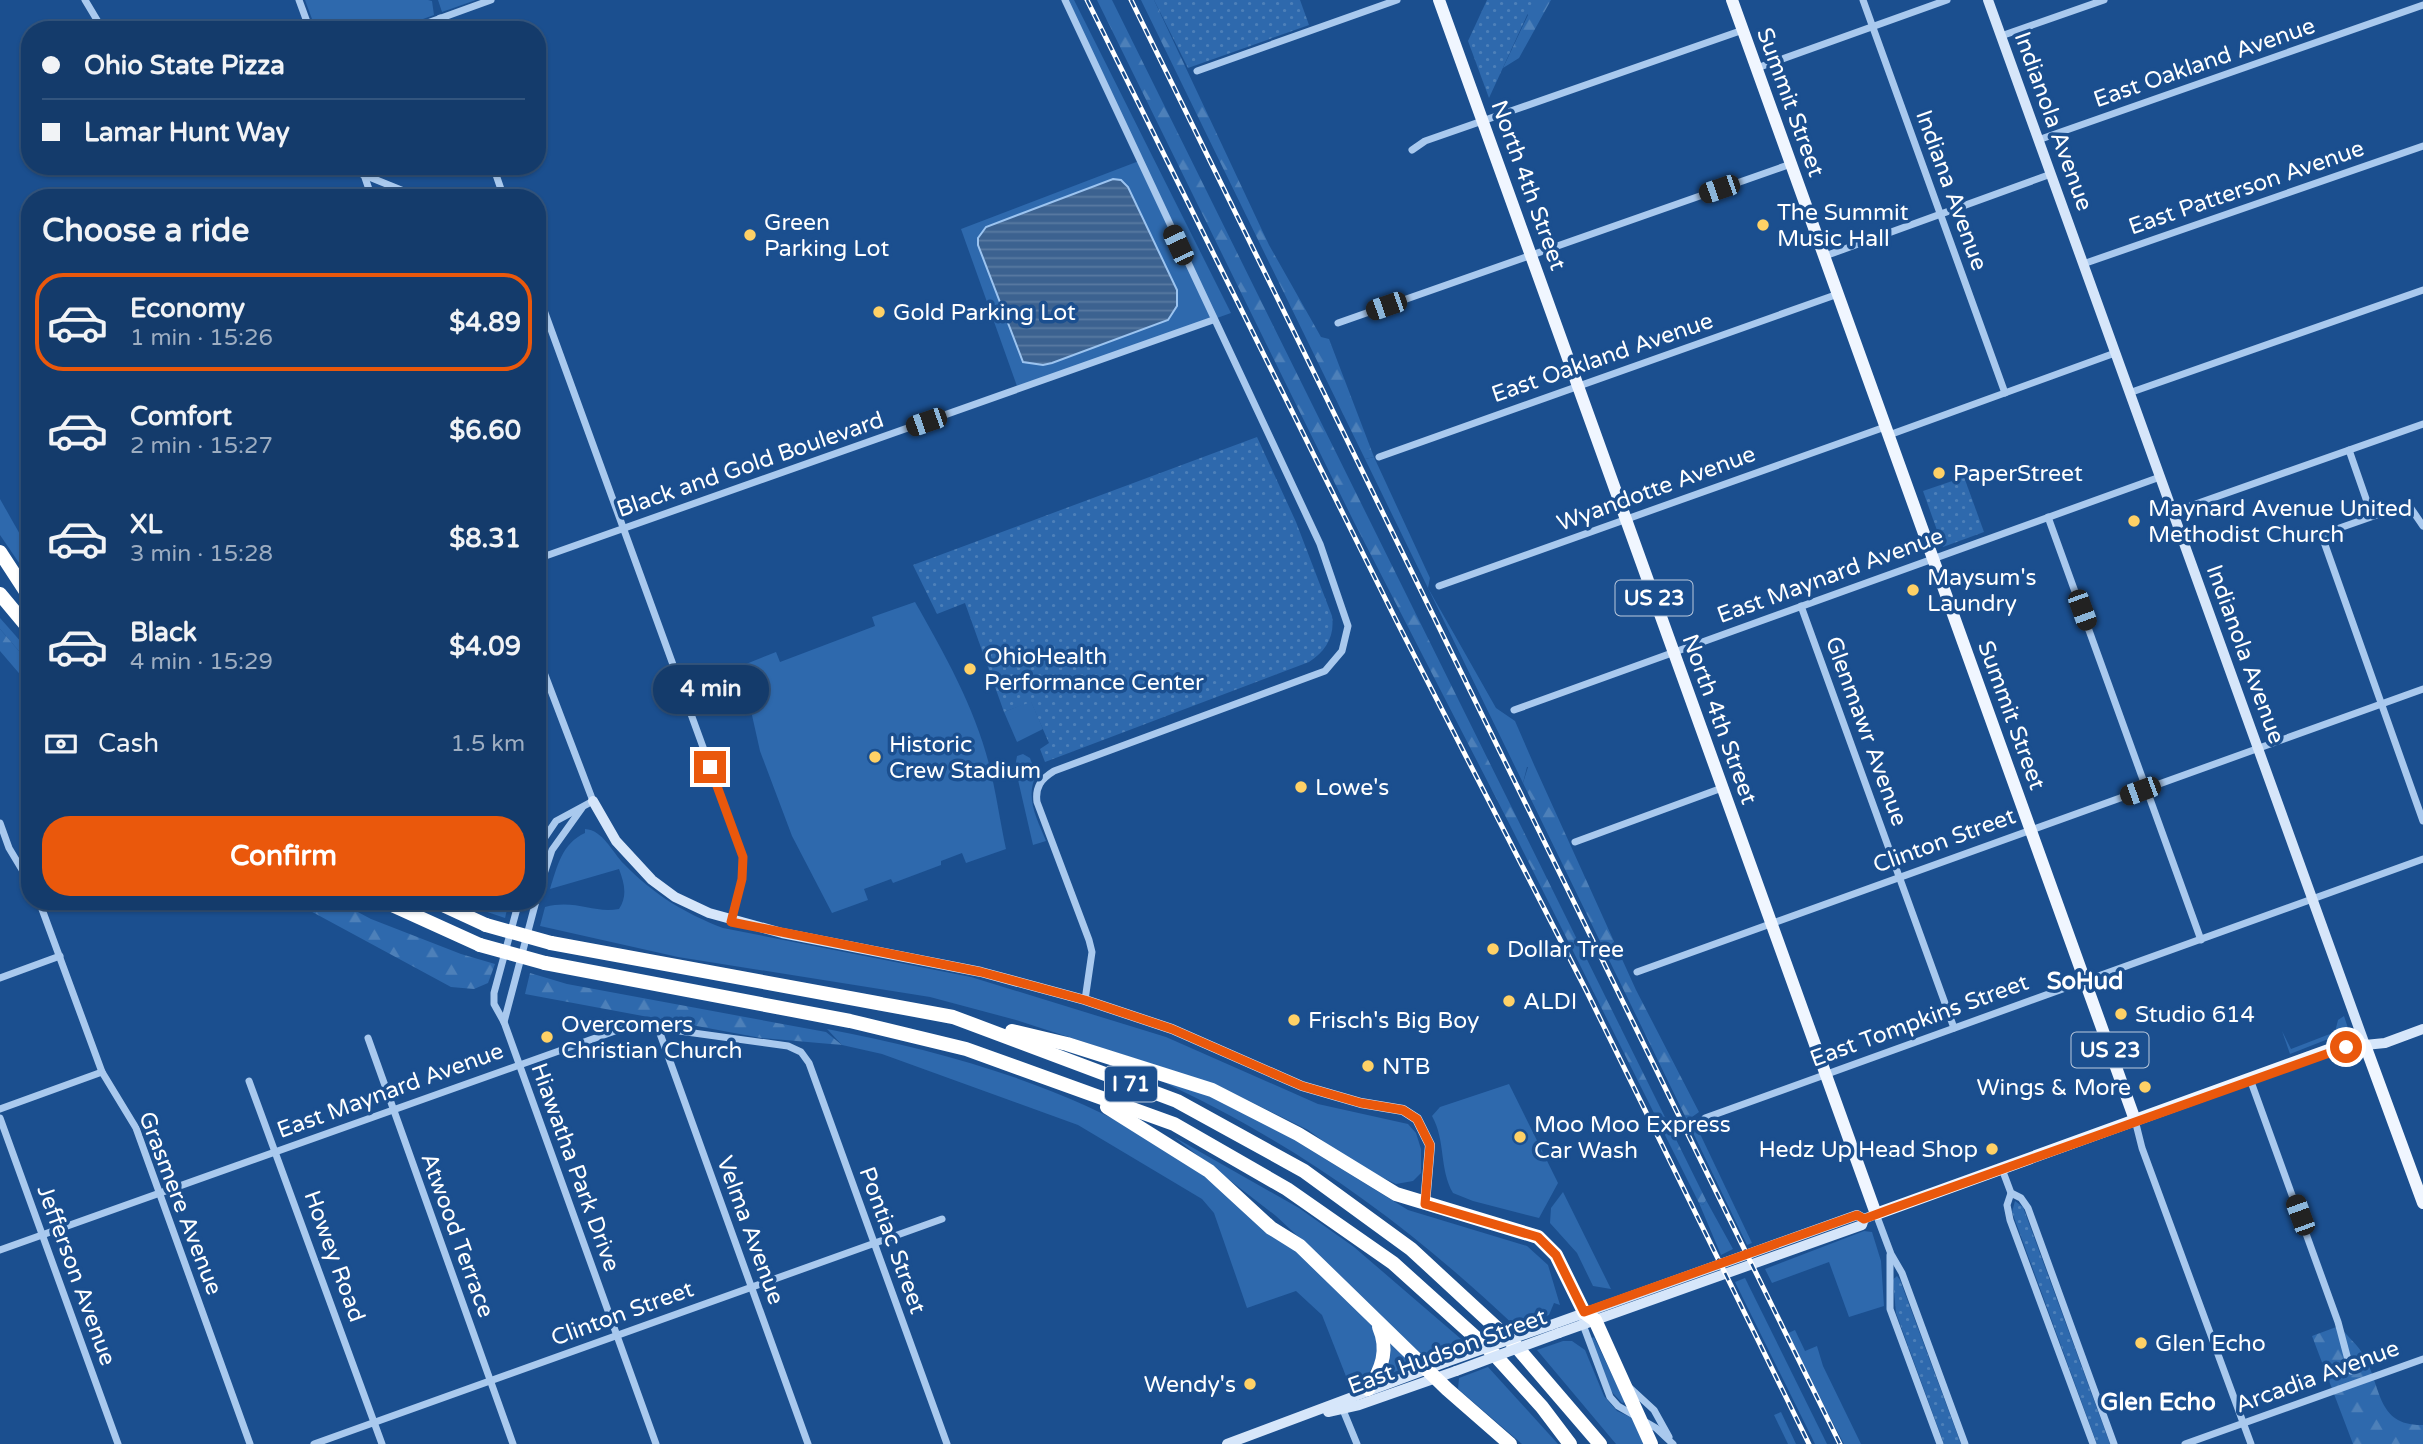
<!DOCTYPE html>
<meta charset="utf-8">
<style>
:root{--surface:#143b6b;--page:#214673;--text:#f1f3f6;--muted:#9dadc1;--line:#33557e;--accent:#ea580c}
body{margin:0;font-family:"Varela Round",sans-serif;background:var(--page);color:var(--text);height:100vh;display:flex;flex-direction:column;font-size:26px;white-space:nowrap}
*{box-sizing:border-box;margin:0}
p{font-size:23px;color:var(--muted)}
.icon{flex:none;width:38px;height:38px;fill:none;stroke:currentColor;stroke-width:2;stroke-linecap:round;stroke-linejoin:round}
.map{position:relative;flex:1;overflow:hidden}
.panel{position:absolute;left:21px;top:189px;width:525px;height:721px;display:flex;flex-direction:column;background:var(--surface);border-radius:28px;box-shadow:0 2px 5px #0004,0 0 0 2px var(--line)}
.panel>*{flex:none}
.hud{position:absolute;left:21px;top:21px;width:525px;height:154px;border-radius:28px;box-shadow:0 2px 5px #0004,0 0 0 2px var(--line);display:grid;align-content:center;height:154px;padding:0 21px;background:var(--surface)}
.end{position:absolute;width:32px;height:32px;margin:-16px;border:9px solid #ea580c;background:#fff;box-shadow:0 0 0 4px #fff}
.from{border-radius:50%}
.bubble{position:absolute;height:49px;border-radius:24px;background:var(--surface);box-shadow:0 2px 5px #0004,0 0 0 2px var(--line);font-size:23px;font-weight:700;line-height:49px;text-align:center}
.car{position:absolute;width:21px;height:42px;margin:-21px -10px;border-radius:9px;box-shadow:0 0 5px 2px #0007;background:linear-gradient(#222 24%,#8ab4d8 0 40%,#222 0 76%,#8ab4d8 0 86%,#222 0)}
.hud b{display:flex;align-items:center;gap:24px;height:66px;font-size:26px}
.hud b+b{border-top:2px solid var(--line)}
.hud i{width:18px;height:18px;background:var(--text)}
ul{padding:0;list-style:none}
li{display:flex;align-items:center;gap:21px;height:98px;margin:0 14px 10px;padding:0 7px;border:4px solid transparent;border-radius:28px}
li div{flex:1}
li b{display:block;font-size:26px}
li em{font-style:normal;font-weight:700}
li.active{border-color:var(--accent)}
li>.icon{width:63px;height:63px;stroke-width:1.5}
h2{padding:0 21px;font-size:32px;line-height:84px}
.pay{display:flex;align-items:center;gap:18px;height:77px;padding:0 21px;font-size:26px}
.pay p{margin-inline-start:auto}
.button{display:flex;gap:14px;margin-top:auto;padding:14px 21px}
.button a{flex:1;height:80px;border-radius:28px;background:var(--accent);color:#fff;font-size:28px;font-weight:700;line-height:80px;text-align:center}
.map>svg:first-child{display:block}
.green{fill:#2e69ad}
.forest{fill:url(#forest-firs)}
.park{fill:url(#park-dots)}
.water{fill:url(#water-rules);stroke:#9cc4f0;stroke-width:2}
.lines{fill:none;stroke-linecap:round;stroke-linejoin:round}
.street{stroke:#a9c9ee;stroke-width:7}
.secondary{stroke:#d6e6fa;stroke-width:10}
.primary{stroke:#f0f6ff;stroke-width:12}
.highway{stroke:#fff;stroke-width:14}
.rail-casing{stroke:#fff;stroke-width:5}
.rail{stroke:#1b4f8f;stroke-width:2.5;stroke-dasharray:8;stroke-linecap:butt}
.secondary-bridge{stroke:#d6e6fa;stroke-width:10}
.highway-bridge{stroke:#fff;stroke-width:14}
.route{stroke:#ea580c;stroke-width:9}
.poi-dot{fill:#ffd166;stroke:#1b4f8f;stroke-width:2.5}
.labels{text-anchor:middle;stroke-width:7;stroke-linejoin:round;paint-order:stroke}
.shield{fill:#1b4f8f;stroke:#bbcadd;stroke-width:2}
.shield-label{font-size:21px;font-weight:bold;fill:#fff}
.street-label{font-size:23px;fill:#fff;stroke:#1b4f8f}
.poi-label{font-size:23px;fill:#fff;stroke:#1b4f8f;text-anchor:start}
.neighbourhood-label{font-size:24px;font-weight:bold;fill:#fff;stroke:#1b4f8f}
</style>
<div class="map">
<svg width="2423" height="1444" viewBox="0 0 2423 1444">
<defs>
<pattern id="forest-firs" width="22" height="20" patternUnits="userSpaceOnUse" patternTransform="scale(1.75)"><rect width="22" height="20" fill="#2e69ad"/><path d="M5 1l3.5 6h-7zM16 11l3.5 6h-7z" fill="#4d80b9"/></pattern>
<pattern id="park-dots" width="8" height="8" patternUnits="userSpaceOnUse" patternTransform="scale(1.75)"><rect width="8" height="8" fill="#2e69ad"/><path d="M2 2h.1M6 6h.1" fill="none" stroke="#4d80b9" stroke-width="1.8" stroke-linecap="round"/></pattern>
<pattern id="water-rules" width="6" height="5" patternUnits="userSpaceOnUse" patternTransform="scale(1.75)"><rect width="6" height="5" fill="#3c6290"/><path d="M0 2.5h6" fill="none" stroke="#597aa1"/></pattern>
</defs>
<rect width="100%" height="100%" fill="#1b4f8f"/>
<g class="green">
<polygon points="305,0 428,0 432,1 434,15 393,30 316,30"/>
<polygon points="438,0 476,0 442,12"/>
<polygon points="1065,0 1074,0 1231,313 1018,389 961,229 1139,161"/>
<polygon points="1374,457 1430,578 1428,588 1496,708 1515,721 1535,767 1527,767 1523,783 1365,459"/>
<polygon points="0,499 30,552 30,579 0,535"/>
<path d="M915,602C944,653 974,706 989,764C996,792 1000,821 1006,849L966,863L962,853L941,861V865L893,883L891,879L864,889L868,900L832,913L792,836L760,751L741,666L776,652L780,662L875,626L872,617Z"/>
<polygon points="0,618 30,652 30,664 0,629"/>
<polygon points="1031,701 1043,729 1017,742 1004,712"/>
<path d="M1023,754L1030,758L1036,775C1025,799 1037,818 1046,841L1033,845L1015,767L1017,756Z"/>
<path d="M585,829C603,830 612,852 624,864C653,894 684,913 723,928L971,977L1166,1037L1318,1104L1408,1124L1416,1133L1421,1149V1173L1413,1181L1396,1184L1356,1165L1308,1130L1217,1085L1016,1020L930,997L678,957L540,926L545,907C576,899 594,914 619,909C628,895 624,883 619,869L550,889C557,867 562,843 585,833Z"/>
<polygon points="2344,1016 2348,1028 2346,1032 2290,1054 2282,1031 2291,1049 2335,1032 2338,1020"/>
<path d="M827,1029C938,1050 1054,1082 1152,1140C1199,1169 1240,1205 1283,1240C1300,1254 1366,1312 1374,1328C1378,1336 1379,1346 1381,1354L1365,1379L1349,1384L1322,1315L1296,1291L1247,1308L1214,1213L1202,1199L1078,1125L882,1054L842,1045Z"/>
<path d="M1157,1076L1244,1109L1408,1210L1527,1246L1548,1265L1560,1305L1554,1303L1549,1315L1517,1328C1405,1222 1297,1144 1157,1079Z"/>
<path d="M1509,1084L1558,1183L1539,1218L1473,1201L1453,1193C1439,1169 1446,1141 1432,1116L1440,1107Z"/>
<polygon points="1685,1116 1692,1117 1752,1243 1747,1245"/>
<polygon points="1174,1137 1299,1208 1354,1247 1468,1345 1421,1360 1334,1270 1276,1216"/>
<polygon points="1563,1192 1611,1289 1593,1286 1577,1253 1550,1223 1551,1208"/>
<polygon points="1706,1200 1733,1249 1721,1255 1699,1203 1703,1205"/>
<polygon points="1864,1231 1872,1232 1881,1261 1884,1306 1849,1317 1829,1262 1772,1283 1765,1269"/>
<polygon points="1745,1278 1827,1444 1815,1444 1735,1282"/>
<polygon points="1795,1330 1805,1351 1817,1346 1823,1366 1861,1444 1844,1444 1786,1334"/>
<polygon points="1594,1337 1625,1402 1622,1403 1611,1391 1590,1339"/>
<polygon points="1391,1340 1415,1365 1385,1375 1390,1359"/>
<polygon points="1563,1341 1572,1341 1585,1350 1604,1396 1617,1411 1632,1418 1645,1444 1616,1444 1537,1350"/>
<polygon points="1488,1367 1558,1444 1522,1444 1458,1389 1459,1378"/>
<polygon points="1781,1412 1796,1444 1788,1444 1774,1415"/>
</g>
<g class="forest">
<polygon points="1097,0 1112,0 1706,1200 1703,1205 1699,1203 1512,829 1354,522"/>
<polygon points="1141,0 1154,0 1269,245 1321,337 1329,339 1374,457 1365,459"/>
<polygon points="1517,0 1551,0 1519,58 1503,68 1528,15"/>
<polygon points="0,629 30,664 30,686 0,651"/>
<polygon points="1528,767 1535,767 1636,990 1699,1112 1692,1117 1685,1116 1523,783"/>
<polygon points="292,901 337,901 371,919 461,954 495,964 488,983 474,989 451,987"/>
<polygon points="455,901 509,901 505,918"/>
<polygon points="530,973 567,984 826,1032 842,1045 761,1038 525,994"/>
<path d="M2339,1326C2347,1336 2358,1345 2364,1356C2382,1387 2376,1426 2423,1425V1444H2353L2312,1336Z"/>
</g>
<g class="park">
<polygon points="1154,0 1300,0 1309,25 1188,68"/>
<polygon points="1487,0 1534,0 1489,98 1468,41"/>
<path d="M1257,437L1296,522L1332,616C1335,636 1326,651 1309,662L1045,762L1040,749L1049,743L1031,702L1004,712L965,603L937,614L913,565Z"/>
<polygon points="1964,477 1984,532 1943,547 1923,491"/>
<polygon points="2015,1201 2023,1207 2110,1444 2097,1444 2012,1212"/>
<polygon points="1897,1276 1900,1280 1961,1444 1944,1444 1896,1313 1893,1280"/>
</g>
<polygon class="water" points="1113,179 1121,180 1128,187 1177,290 1177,306 1168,320 1052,363 1043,365 1023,362 978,245 978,238 986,227"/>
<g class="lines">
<g class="street">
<polyline points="85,0 103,30"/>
<polyline points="299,0 310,30"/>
<path d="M1065,0L1320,544L1348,626L1342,651L1325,671L1054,771C1041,779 1035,787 1037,802L1089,940L1092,952L1085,1000"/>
<polyline points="1863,0 2005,393"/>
<polyline points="440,18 444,30"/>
<polyline points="408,30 491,0"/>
<polyline points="2001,36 2104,0"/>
<polyline points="1757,68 1947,0"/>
<polyline points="1197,71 1397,0"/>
<polyline points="2038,140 2423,5"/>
<polyline points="1412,150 1425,141 1743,30"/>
<polyline points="342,166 421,198"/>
<polyline points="361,166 372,198"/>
<polyline points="493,166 504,198"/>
<polyline points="1825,256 2051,174"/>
<polyline points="2083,264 2423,146"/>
<polyline points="537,291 743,857 742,879 731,921"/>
<polyline points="1338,323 1791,164"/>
<polyline points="2129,393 2423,290"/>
<polyline points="1889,435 2115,353"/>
<polyline points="2349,450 2372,516"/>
<polyline points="1379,457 1838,294"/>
<polyline points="2173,512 2423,424"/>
<polyline points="2048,517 2201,940"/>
<polyline points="2423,526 2408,504 2331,531 2324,542 2423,821"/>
<polyline points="537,559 1213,320"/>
<polyline points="1439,586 1885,427"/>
<polyline points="1801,606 1954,1028"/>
<polyline points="537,654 593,801 556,821 537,849"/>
<polyline points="1514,710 2160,477"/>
<polyline points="0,823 9,848 30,883"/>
<polyline points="1575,842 1722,788"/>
<polyline points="537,895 552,850 582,808"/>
<polyline points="39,901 102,1072 136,1128 250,1444"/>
<polyline points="519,901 494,993 494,1004 504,1022 656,1444"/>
<polyline points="1637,972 2423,689"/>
<polyline points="0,978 60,956"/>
<polyline points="504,1022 536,901"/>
<polyline points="658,1028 808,1444"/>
<polyline points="368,1038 513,1444"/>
<polyline points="2250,1079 2338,1322 2351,1371"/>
<polyline points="249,1081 382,1444"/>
<polyline points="0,1109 102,1072"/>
<polyline points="0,1118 118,1444"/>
<polyline points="1705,1118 2423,859"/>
<polyline points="2135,1120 2142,1148 2251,1444"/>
<polyline points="2002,1169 2011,1193 2021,1198 2028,1208 2114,1444"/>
<polyline points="2011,1193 2007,1205 2010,1220 2093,1444"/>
<polyline points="1876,1214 1891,1254 1902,1273 1965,1444"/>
<polyline points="0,1250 615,1031 636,1025 788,1046 801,1052 809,1063 947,1444"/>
<polyline points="1890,1255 1890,1309 1940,1444"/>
<polyline points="1582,1322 1610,1397 1618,1406 1656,1428 1673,1444"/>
<polyline points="1629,1387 1654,1410 1669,1437"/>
<polyline points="1343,1410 1357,1444"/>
<polyline points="314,1444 942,1219"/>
<polyline points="2185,1444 2423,1359"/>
</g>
<g class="secondary">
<polyline points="1988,0 2365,1045 2385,1043 2423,1029"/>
<polyline points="593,801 616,841 652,880 675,897 709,913 782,933 981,972 1085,1000 1172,1029 1302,1086 1361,1103 1403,1110 1417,1119 1430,1145 1425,1204"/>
<polyline points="1551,1325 1857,1215 1864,1219"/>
<polyline points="1559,1333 1862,1225 1864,1219 1876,1214"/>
<polyline points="1328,1412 1359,1405 1456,1371"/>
<polyline points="1227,1444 1446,1362"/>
</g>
<g class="primary">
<polyline points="1439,0 1876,1214 2337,1047 2365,1045 2423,1203"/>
<polyline points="1732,0 2135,1120"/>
</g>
<g class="highway">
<polyline points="0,552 30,598"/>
<polyline points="0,594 30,630"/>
<polyline points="383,901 480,945"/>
<polyline points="434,901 486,925"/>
<polyline points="551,943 953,1017 1177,1101 1304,1171 1411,1249 1515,1345 1600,1444"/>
<polyline points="545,963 850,1021 966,1049 1174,1124 1287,1189 1393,1263 1494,1354 1542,1407 1570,1444"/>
<polyline points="1012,1031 1067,1044 1212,1090 1298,1134 1396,1194 1538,1237 1556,1255 1584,1312 1595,1320 1651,1444"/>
<polyline points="1107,1107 1209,1171 1271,1228 1300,1246 1447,1389 1510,1444"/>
<path d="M1368,1389C1382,1370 1389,1350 1379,1327"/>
</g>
<g class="rail-casing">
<g id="rail">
<polyline points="1087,0 1397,622 1586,990 1809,1444"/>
<polyline points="1131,0 1840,1444"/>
</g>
</g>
<use href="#rail" class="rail"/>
<g class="secondary-bridge">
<polyline points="1446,1362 1551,1325"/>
<polyline points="1456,1371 1559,1333"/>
</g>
<g class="highway-bridge">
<polyline points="486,925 551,943"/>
<polyline points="480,945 545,963"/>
</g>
</g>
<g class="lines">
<polyline class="route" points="710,767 743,857 742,879 731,922 981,972 1085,1000 1172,1029 1302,1086 1361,1103 1403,1110 1417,1119 1430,1145 1425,1204 1538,1237 1556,1255 1584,1312 1857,1215 1864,1219 1891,1209 2346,1047"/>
</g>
<g class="poi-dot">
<circle cx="1763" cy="225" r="7"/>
<circle cx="750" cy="235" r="7"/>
<circle cx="879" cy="312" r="7"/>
<circle cx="1939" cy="473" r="7"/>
<circle cx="2134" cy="521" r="7"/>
<circle cx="1913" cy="590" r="7"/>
<circle cx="970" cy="669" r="7"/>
<circle cx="875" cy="757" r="7"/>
<circle cx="1301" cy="787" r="7"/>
<circle cx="1493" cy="949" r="7"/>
<circle cx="1509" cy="1001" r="7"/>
<circle cx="2121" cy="1014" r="7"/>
<circle cx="1294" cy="1020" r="7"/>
<circle cx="547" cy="1037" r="7"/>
<circle cx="1368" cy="1066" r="7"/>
<circle cx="2145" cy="1087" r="7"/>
<circle cx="1520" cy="1137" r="7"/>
<circle cx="1992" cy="1149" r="7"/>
<circle cx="2141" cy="1343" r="7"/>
<circle cx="1250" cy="1384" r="7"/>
</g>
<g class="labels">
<g class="shield">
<rect x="1615.5" y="580.5" width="77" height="35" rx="5"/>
<rect x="2071.5" y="1032.5" width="77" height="35" rx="5"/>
<rect x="1105" y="1066.5" width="52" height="35" rx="5"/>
</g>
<g class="shield-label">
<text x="1654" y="605">US 23</text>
<text x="2110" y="1057">US 23</text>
<text x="1131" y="1091">I 71</text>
</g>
<g class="street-label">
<text transform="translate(2204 62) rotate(-19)" y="8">East Oakland Avenue</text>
<text transform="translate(1791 102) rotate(70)" y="8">Summit Street</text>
<text transform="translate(2054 121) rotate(70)" y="8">Indianola Avenue</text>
<text transform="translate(1529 185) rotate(70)" y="8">North 4th Street</text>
<text transform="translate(2246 187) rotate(-19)" y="8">East Patterson Avenue</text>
<text transform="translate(1952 190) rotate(70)" y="8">Indiana Avenue</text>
<text transform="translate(1602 357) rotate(-19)" y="8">East Oakland Avenue</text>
<text transform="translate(750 464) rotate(-19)" y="8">Black and Gold Boulevard</text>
<text transform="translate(1656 488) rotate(-20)" y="8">Wyandotte Avenue</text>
<text transform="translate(1830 575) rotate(-20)" y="8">East Maynard Avenue</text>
<text transform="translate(2246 654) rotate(70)" y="8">Indianola Avenue</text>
<text transform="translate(2012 715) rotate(70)" y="8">Summit Street</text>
<text transform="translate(1720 719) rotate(70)" y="8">North 4th Street</text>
<text transform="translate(1867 731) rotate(70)" y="8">Glenmawr Avenue</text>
<text transform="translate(1944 840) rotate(-20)" y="8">Clinton Street</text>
<text transform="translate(1919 1020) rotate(-20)" y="8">East Tompkins Street</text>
<text transform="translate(390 1090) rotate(-20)" y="8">East Maynard Avenue</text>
<text transform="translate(576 1167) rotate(70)" y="8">Hiawatha Park Drive</text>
<text transform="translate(181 1203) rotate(69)" y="8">Grasmere Avenue</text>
<text transform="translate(751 1230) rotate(70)" y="8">Velma Avenue</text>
<text transform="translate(458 1235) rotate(70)" y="8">Atwood Terrace</text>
<text transform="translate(893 1240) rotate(70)" y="8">Pontiac Street</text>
<text transform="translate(335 1256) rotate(70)" y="8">Howey Road</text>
<text transform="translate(77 1275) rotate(70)" y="8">Jefferson Avenue</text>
<text transform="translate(622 1313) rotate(-20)" y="8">Clinton Street</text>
<text transform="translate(1447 1351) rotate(-20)" y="8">East Hudson Street</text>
<text transform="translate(2317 1376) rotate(-20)" y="8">Arcadia Avenue</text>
</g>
<g class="poi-label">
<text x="1777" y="220">The Summit<tspan x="1777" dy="26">Music Hall</tspan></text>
<text x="764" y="230">Green<tspan x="764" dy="26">Parking Lot</tspan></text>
<text x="893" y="320">Gold Parking Lot</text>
<text x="1953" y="481">PaperStreet</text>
<text x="2148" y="516">Maynard Avenue United<tspan x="2148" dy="26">Methodist Church</tspan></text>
<text x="1927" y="585">Maysum's<tspan x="1927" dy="26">Laundry</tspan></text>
<text x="984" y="664">OhioHealth<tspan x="984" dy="26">Performance Center</tspan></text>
<text x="889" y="752">Historic<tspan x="889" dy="26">Crew Stadium</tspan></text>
<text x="1315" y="795">Lowe's</text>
<text x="1507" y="957">Dollar Tree</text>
<text x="1523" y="1009">ALDI</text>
<text x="2135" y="1022">Studio 614</text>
<text x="1308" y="1028">Frisch's Big Boy</text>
<text x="561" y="1032">Overcomers<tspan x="561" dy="26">Christian Church</tspan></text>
<text x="1382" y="1074">NTB</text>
<text x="2131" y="1095" text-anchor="end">Wings &amp; More</text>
<text x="1534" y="1132">Moo Moo Express<tspan x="1534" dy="26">Car Wash</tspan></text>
<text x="1978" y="1157" text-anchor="end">Hedz Up Head Shop</text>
<text x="2155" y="1351">Glen Echo</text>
<text x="1236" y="1392" text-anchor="end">Wendy's</text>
</g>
<g class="neighbourhood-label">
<text x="2085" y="989">SoHud</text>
<text x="2158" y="1410">Glen Echo</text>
</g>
</g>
</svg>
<i class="end from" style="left:2346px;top:1047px"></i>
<i class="end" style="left:710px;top:767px"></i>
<div class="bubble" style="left:653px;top:665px;width:116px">4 min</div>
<i class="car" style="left:1719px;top:189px;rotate:251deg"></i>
<i class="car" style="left:1178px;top:245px;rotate:335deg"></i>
<i class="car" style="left:1386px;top:306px;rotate:251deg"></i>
<i class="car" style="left:926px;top:422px;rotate:251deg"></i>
<i class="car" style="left:2082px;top:610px;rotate:160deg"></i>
<i class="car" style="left:2140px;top:791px;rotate:250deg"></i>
<i class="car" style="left:2300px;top:1215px;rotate:340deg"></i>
<div class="hud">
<b><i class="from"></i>Ohio State Pizza</b>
<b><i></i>Lamar Hunt Way</b>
</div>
<section class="panel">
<h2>Choose a ride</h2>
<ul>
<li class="active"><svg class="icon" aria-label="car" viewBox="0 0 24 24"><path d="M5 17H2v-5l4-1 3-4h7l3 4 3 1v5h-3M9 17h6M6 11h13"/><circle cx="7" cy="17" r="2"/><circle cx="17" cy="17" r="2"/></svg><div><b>Economy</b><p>1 min · 15:26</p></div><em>$4.89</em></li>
<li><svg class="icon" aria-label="car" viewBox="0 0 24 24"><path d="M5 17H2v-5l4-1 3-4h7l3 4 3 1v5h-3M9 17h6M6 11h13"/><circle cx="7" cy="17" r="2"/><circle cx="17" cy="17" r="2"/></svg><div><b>Comfort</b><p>2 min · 15:27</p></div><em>$6.60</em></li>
<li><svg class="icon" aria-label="car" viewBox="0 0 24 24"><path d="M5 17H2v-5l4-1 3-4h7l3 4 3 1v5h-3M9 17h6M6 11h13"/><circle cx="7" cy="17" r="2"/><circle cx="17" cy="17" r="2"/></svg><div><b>XL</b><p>3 min · 15:28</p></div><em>$8.31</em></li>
<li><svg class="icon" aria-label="car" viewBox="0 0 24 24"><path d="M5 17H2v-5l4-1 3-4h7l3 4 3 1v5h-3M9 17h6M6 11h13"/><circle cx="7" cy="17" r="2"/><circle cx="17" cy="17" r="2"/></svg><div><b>Black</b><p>4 min · 15:29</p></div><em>$4.09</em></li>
</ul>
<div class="pay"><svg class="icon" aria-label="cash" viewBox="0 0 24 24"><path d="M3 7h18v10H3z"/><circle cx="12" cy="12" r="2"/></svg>Cash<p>1.5 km</p></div>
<div class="button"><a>Confirm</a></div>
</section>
</div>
